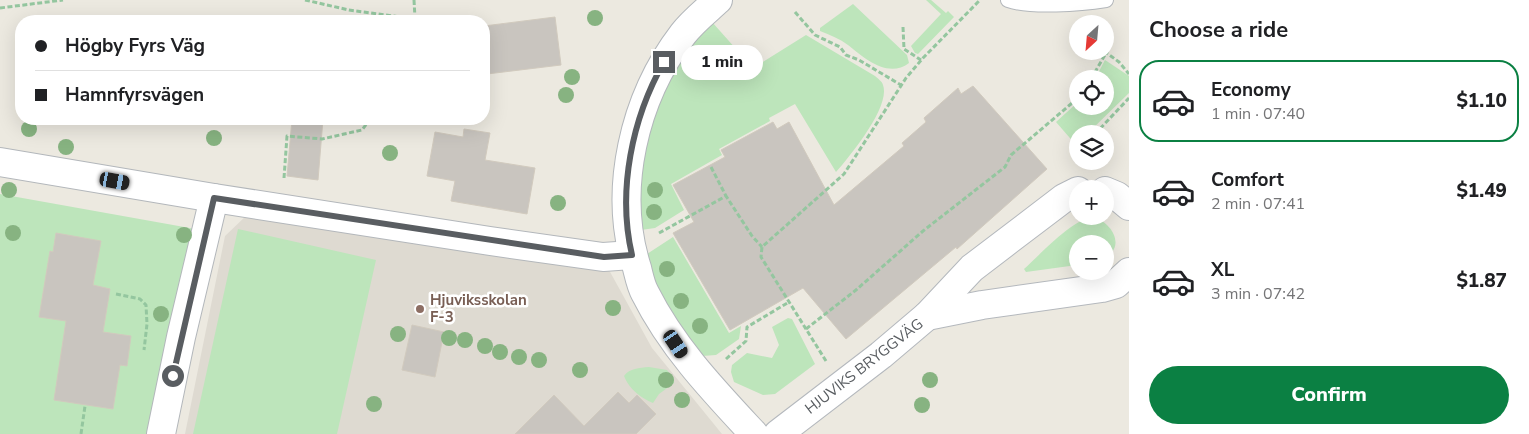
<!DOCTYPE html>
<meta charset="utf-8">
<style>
:root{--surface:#fff;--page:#f6f6f6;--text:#202124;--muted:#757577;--line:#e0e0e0;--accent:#0b8043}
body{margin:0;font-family:"Nunito Sans",sans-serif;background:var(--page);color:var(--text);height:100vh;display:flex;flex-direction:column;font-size:19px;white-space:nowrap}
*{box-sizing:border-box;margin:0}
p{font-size:16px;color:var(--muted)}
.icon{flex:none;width:28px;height:28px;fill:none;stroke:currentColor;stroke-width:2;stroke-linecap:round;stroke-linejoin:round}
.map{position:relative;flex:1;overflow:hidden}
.side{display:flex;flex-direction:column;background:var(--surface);width:400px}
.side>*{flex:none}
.top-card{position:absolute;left:15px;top:15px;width:475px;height:110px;border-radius:20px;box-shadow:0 5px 20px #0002;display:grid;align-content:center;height:110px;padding:0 20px;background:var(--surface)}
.needle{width:32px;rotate:206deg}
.controls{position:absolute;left:1069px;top:15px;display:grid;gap:10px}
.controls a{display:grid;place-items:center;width:45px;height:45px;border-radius:50%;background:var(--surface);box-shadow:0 5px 20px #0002;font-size:25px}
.end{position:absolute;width:22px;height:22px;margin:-11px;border:6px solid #595d61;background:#fff;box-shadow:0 0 0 2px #fff}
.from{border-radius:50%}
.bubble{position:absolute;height:35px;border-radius:18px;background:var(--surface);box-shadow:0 5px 20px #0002;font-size:16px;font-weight:800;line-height:35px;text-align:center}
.car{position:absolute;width:15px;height:30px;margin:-15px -8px;border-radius:6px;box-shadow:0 0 4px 1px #0007;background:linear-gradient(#222 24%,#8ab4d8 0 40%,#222 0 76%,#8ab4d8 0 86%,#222 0)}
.top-card b{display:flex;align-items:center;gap:18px;height:48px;font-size:19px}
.top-card b+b{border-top:1px solid var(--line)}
.top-card i{width:12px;height:12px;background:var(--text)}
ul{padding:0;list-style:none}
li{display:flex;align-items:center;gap:15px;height:82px;margin:0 10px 8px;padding:0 10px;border:2px solid transparent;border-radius:20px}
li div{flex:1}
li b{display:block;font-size:19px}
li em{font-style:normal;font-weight:800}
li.on{border-color:var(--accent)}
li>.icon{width:45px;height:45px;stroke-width:1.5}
h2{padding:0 20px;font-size:22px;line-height:60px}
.cta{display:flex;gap:10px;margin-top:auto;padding:10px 20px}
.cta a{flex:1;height:58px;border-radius:30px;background:var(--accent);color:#fff;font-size:20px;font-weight:800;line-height:58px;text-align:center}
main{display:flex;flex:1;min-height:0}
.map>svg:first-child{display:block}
.education{fill:#dedad1}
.green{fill:#bde5bb}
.building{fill:#c9c5bf;stroke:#d1cabe}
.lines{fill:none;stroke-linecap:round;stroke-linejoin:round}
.lane-casing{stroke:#b3b7bb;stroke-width:16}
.street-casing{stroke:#b3b7bb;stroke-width:30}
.secondary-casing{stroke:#b4b8bd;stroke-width:30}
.path{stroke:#94c69f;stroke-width:3;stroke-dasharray:5 2.5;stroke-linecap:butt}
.lane{stroke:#fff;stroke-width:14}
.street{stroke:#fff;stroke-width:28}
.secondary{stroke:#fff;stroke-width:28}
.tree{fill:#87b381}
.route{stroke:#595d61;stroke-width:6}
.education-dot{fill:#8d6e63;stroke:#fff;stroke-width:2}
.labels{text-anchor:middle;stroke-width:5;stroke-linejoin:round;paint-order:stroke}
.education-label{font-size:15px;font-weight:bold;fill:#785e54;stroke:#fff;text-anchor:start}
.street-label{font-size:15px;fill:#595d61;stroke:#fff}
</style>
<main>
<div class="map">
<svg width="1129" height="434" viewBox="0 0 1129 434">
<rect width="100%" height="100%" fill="#ece9e0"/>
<polygon class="education" points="247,215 609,270 652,348 722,434 185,434 225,236"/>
<g class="green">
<polygon points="926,0 931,0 946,13 948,11 954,17 918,54 915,53 911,46 941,14"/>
<path d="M853,4L907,55L909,63C888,79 864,58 848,45C840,39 830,35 820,31V28Z"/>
<path d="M712,22L753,68L806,35L875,76C878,79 882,81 883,85C891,106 850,156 836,172L795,104L769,118L770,121L719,149L722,155L671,184L684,210L655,228L641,230L639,192L646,140L663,88L692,42Z"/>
<polygon points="1105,60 1129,76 1129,93 1087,134 1078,134 1076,145 1056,122 1077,103 1078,106 1105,106 1105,79 1095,79"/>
<polygon points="0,194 201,230 157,434 0,434"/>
<path d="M1094,217C1112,223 1126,246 1105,258V244H1078L1077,265L1026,272L1024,269C1040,255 1073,218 1094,217Z"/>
<polygon points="238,229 376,260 337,434 193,434"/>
<polygon points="673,237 729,333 741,326 739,339 716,355 702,356 671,320 645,259 647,254"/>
<polygon points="788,318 792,319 815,364 775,394 763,395 734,382 731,372 732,365 747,353 772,358 779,345 772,327"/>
<path d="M649,367L667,370L674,379V383L659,394L653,403C641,398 629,389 624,376C630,368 639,368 649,367Z"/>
</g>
<g class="building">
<polygon points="555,17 561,65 487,74 484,49 484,26"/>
<polygon points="973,86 1047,169 957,249 956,247 846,339 803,288 730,330 673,233 694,222 673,185 725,157 721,150 773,122 777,129 789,122 834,205 904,146 902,143 926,122 924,118 958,88 961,94"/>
<polygon points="292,119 323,119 318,180 287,176"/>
<polygon points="464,129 490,133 485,160 535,168 527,214 451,201 455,181 427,176 435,132 463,137"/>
<polygon points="56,233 101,241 93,285 110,289 103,332 131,336 127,366 120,365 113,409 54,400 66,321 39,317 50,251 53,252"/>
<polygon points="412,325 444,332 435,377 402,370"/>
<polygon points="618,392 629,403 637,395 656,414 636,434 515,434 554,395 584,426"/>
</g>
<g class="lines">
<g class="lane-casing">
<path id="lane" d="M1008,0C1030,8 1081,4 1106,0"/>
</g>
<g class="street-casing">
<g id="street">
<path d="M718,0C706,11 693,21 683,34C634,98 612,190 637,268C639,276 641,286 645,293C672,347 713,390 754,434"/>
<polyline points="0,162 214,198 490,241 603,257 632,255"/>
<polyline points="161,434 181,337 214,198"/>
</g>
</g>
<g class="secondary-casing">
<g id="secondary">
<polyline points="1105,191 1117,196 1129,206"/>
<polyline points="927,316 982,305 1102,288 1116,284 1129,272"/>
<polyline points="778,434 881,355 927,316 972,268 1064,198 1078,191"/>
</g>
</g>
<g class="path">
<polyline points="305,0 349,10 431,21"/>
<polyline points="414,0 415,18"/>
<polyline points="0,8 63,0"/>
<polyline points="795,12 815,35 840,47 846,55 859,60 901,85"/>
<polyline points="903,27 904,49 921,60"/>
<polyline points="1104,51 1119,62 1129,74"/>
<polyline points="1091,79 1106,53"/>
<polyline points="1095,134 1129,98"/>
<polyline points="711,167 726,196"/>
<polyline points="284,178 287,136 322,139 362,130 370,119"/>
<polyline points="659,233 726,196 752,236 762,247"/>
<polyline points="116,294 140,299 146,305 147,324 144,350"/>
<polyline points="806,329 856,290 923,231 1005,167 1011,155 1078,98"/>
<polyline points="726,359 746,341 747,327 789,302"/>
<polyline points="826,361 761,257 762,247 844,174 906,78 923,58 980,0"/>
<polyline points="81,434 85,406"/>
</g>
<use href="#lane" class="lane"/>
<use href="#street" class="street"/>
<use href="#secondary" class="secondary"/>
</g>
<g class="tree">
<circle cx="595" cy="18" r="8"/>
<circle cx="572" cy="77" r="8"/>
<circle cx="566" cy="95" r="8"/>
<circle cx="29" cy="129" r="8"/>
<circle cx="214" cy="138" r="8"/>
<circle cx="66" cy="147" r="8"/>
<circle cx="390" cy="153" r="8"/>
<circle cx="9" cy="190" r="8"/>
<circle cx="655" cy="190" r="8"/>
<circle cx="558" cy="203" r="8"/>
<circle cx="654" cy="212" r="8"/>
<circle cx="13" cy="233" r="8"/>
<circle cx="184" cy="235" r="8"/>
<circle cx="667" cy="269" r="8"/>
<circle cx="681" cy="301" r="8"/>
<circle cx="613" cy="308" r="8"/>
<circle cx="161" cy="314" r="8"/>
<circle cx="700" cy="326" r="8"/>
<circle cx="398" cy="334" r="8"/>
<circle cx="449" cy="338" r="8"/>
<circle cx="465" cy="340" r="8"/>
<circle cx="485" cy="346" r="8"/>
<circle cx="500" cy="352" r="8"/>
<circle cx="519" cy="357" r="8"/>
<circle cx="539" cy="360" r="8"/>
<circle cx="580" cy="370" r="8"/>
<circle cx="666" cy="380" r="8"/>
<circle cx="930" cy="380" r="8"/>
<circle cx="682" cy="400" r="8"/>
<circle cx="374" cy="404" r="8"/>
<circle cx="922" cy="405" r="8"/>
</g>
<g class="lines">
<path class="route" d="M173,376L214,198L604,257L632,255C617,191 632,118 664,62"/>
</g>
<circle class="education-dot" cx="420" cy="309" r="5"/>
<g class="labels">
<g class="education-label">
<text x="430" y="305">Hjuviksskolan<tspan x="430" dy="17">F-3</tspan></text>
</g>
<g class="street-label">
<text transform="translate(864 366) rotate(-38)" y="5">HJUVIKS BRYGGVÄG</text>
</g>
</g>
</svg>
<div class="controls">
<a><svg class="needle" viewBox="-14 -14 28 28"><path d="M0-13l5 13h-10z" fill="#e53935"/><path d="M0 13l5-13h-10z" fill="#757577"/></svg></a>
<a><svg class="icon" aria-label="locate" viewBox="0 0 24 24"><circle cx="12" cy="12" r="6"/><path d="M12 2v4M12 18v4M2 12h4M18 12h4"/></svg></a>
<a><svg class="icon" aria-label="layers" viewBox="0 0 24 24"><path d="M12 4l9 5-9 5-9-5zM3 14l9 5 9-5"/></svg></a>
<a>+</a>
<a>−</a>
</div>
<i class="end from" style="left:173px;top:376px"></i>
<i class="end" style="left:664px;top:62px"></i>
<div class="bubble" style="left:681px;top:45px;width:82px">1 min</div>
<i class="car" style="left:115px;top:181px;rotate:100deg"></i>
<i class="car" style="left:676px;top:344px;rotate:146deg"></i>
<div class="top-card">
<b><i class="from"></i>Högby Fyrs Väg</b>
<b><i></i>Hamnfyrsvägen</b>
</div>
</div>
<section class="side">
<h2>Choose a ride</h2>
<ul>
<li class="on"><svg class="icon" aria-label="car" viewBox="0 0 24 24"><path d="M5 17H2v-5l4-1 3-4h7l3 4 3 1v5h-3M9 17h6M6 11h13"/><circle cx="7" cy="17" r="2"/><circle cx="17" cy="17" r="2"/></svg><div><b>Economy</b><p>1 min · 07:40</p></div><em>$1.10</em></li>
<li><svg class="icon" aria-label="car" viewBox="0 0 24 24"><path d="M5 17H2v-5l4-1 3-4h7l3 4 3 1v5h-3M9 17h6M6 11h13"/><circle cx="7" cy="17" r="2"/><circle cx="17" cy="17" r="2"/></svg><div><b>Comfort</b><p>2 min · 07:41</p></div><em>$1.49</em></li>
<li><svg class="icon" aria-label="car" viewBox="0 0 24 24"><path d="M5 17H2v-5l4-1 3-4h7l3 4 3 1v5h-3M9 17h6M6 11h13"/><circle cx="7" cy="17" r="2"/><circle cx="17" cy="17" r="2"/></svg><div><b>XL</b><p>3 min · 07:42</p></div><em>$1.87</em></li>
</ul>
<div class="cta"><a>Confirm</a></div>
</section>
</main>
